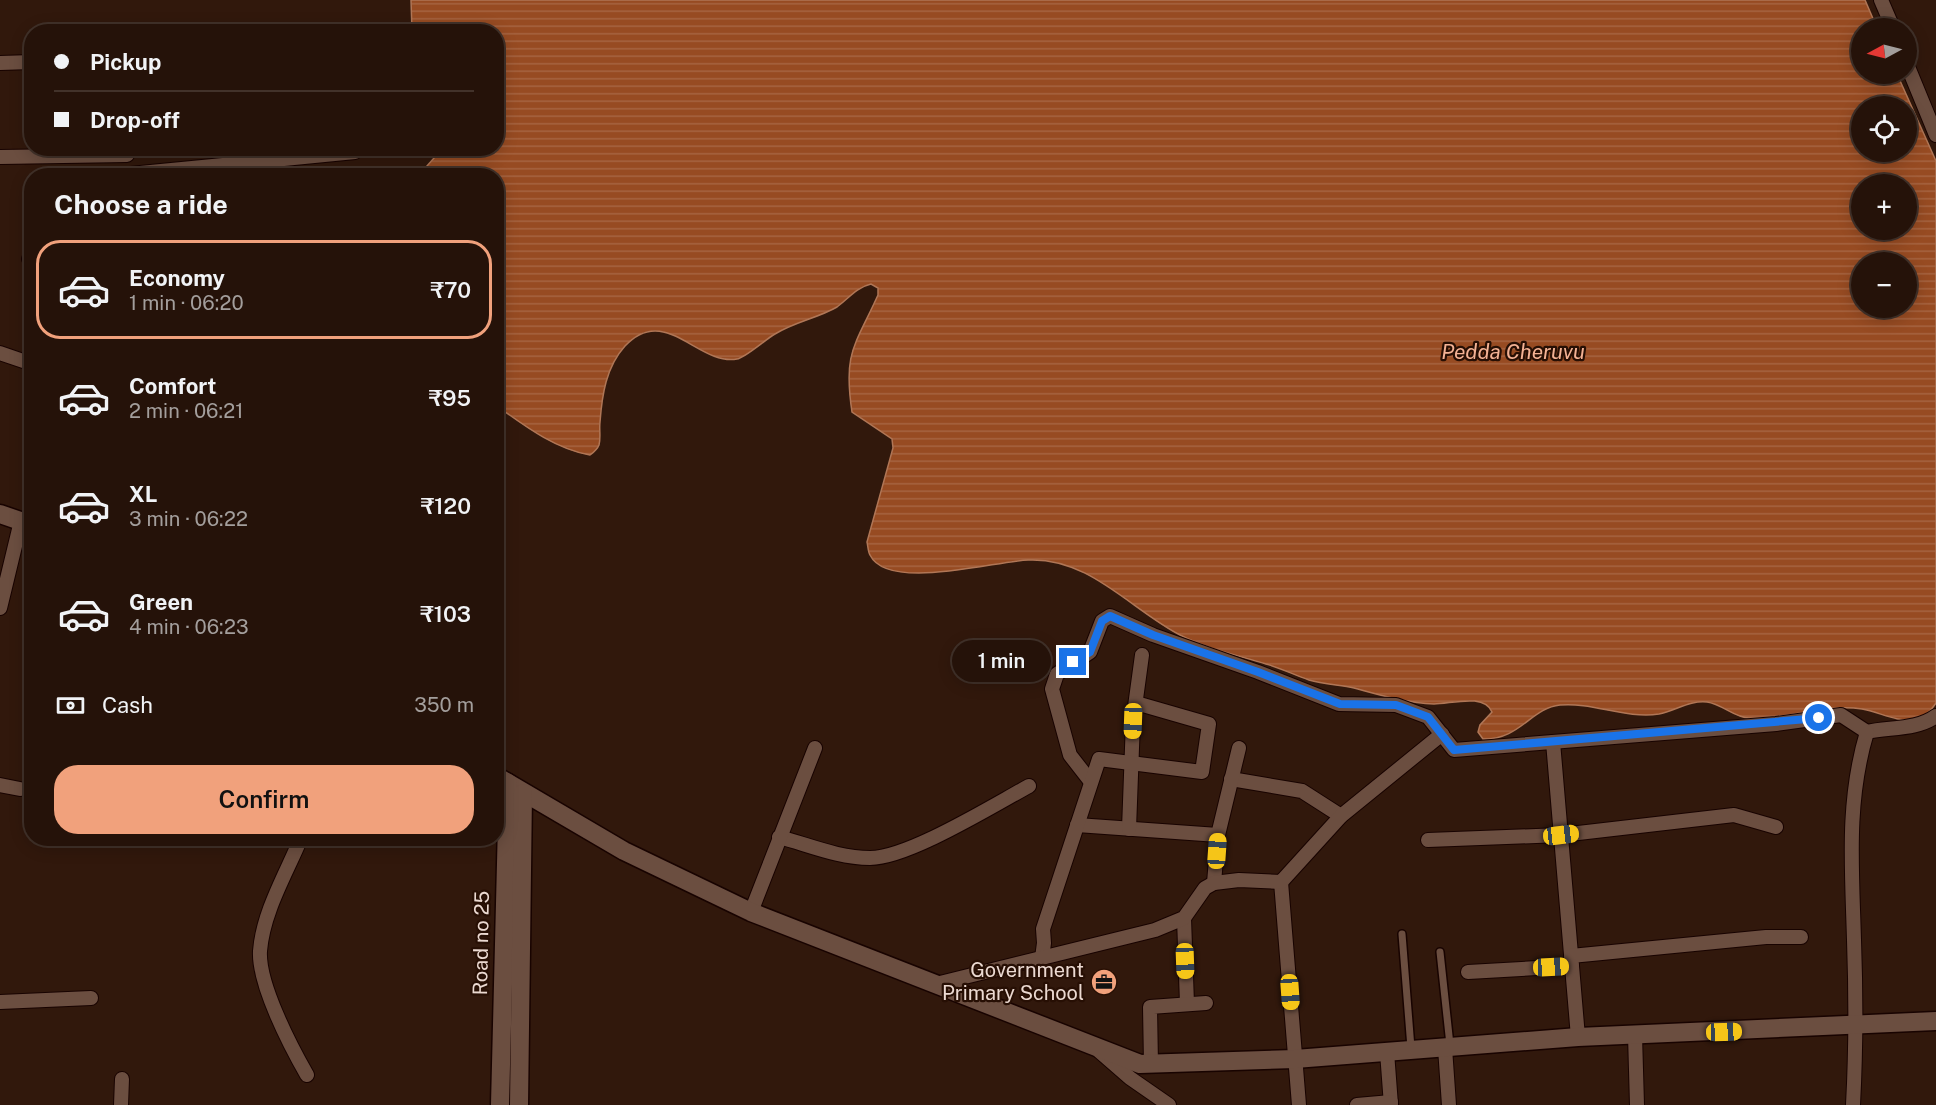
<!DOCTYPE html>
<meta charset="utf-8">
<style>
:root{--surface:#251209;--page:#2d1b12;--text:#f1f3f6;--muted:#a39e9c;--line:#42322a;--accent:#f1a17c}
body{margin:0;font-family:"Public Sans",sans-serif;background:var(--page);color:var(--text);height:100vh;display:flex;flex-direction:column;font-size:22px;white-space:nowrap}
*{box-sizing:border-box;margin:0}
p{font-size:20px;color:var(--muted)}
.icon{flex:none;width:33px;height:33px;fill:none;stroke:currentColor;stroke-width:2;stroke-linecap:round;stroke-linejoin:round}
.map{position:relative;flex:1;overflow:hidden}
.drawer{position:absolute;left:24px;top:168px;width:480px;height:678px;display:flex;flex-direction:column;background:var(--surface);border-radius:24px;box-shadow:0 3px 15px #0003,0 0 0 2px var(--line)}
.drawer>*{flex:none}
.hud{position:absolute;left:24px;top:24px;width:480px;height:132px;border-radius:24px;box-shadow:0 3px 15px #0003,0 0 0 2px var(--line);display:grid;align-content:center;height:132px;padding:0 30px;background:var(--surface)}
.needle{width:39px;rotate:263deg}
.fabs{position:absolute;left:1851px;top:18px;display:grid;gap:12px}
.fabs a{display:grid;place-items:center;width:66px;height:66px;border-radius:50%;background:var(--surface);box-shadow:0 3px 15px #0003,0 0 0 2px var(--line);font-size:30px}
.end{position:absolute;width:27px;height:27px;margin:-14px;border:8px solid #1a73e8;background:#fff;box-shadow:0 0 0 3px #fff}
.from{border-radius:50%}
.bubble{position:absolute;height:42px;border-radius:21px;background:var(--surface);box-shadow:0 3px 15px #0003,0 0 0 2px var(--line);font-size:20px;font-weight:600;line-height:42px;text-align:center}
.car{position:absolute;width:18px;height:36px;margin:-18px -9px;border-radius:8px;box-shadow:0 0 4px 2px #0007;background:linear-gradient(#f5c518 24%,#345 0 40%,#f5c518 0 76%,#345 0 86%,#f5c518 0)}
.hud b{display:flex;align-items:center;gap:21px;height:57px;font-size:22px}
.hud b+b{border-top:2px solid var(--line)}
.hud i{width:15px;height:15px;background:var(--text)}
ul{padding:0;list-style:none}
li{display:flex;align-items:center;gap:18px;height:99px;margin:0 12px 9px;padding:0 18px;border:3px solid transparent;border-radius:24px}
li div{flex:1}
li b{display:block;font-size:22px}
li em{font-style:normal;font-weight:600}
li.active{border-color:var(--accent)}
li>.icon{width:54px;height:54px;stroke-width:1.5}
h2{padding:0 30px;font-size:27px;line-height:72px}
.pay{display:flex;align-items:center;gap:15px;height:66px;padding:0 30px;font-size:22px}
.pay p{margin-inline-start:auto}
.button{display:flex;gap:12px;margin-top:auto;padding:12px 30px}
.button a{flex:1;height:69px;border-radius:24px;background:var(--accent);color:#111;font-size:24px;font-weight:600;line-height:69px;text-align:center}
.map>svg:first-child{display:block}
.water{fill:url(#water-rules);stroke:#b07656;stroke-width:1.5;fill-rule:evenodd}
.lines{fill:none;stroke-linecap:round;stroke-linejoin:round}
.lane-casing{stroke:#180300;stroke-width:10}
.street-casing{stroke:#180300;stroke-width:16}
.secondary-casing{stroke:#180300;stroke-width:21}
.lane{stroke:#6b4e40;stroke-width:7}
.street{stroke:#6b4e40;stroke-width:14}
.secondary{stroke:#6b4e40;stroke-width:18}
.route{stroke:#1a73e8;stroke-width:8}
.labels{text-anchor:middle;stroke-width:4.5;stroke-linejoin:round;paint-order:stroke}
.street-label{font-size:20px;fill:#ebd9d1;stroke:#270f04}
.poi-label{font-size:20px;fill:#ebd9d1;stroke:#270f04;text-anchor:end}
.water-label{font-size:21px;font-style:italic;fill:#f4b294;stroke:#270f04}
</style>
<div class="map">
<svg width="1936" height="1105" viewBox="0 0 1936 1105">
<defs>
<pattern id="water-rules" width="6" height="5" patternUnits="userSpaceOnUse" patternTransform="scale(1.5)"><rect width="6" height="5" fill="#974b22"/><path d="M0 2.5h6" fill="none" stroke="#a66441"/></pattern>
</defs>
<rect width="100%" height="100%" fill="#31180c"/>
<path class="water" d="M411,0H1865L1877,28H1862V74H1897L1936,161V703C1931,711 1924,718 1915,719C1897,723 1880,712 1862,709C1824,703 1787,720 1749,718C1735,718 1722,704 1707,702C1690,700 1675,711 1659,714C1625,719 1593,702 1560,705C1531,708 1520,740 1483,739L1478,732L1480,725L1492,712C1484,693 1451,704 1434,704C1406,703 1380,695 1354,688C1339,685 1323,684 1309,680C1294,675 1281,668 1266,664C1237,655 1207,649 1180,635C1130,609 1089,557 1028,560C995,561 888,592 870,555C868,552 868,546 867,542L893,448L892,439L852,412C843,352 855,346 878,295V288L871,284C857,287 848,299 837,307C818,318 794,322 775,334C766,339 745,358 737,359C698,366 665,303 625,346C606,367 602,395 600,422C599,429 601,438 599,445C597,450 594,452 590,455C555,449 525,426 497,406L496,176L419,175L442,149L496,148V32L412,31ZM1862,106H1906V152H1862ZM1862,184H1906V230H1862ZM1862,262H1906V308H1862Z"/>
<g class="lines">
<g class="lane-casing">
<g id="lane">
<polyline points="1402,934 1411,1048"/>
<polyline points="1440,952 1450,1045"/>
</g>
</g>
<g class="street-casing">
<g id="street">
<polyline points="1881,0 1893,28"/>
<polyline points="1906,62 1936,135"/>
<polyline points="0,63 32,62"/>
<polyline points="0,157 127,155"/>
<polyline points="130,174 355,152"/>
<polyline points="29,259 32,258"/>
<polyline points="0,353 32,364"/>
<polyline points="0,608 21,521"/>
<path d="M1867,732C1890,727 1917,730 1936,716"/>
<polyline points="1553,742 1578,1037"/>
<polyline points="1231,779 1302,791 1341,816"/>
<path d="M1091,782L1070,755L1052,689L1057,674L1090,652L1102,621L1110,616L1153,635L1258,672L1339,704L1396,705L1428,717L1454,750L1776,724L1841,715L1867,732C1846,802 1852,868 1854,940C1856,996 1856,1050 1853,1105"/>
<polyline points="0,785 20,789"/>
<polyline points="1077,825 1218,835"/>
<polyline points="1129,829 1133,721 1142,655"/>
<path d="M779,837C809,845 839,858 870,858C908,858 992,806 1029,786"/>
<path d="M301,838C286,874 263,912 260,951C258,984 291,1047 307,1075"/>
<polyline points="1428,840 1561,835 1734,815 1776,827"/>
<polyline points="1281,882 1299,1105"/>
<polyline points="1214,883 1218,835 1239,748"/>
<polyline points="751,912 815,748"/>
<polyline points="1184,918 1187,1004"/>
<polyline points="1571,956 1766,937 1801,937"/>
<polyline points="1042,958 1044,943 1043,929 1099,759 1202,772 1209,724 1136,703"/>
<polyline points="1468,972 1572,966"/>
<polyline points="936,984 1155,930 1184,918 1205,888 1214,883 1239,880 1281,882 1341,816 1442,734"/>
<polyline points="0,1002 91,998"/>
<polyline points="1635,1035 1637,1105"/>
<polyline points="1445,1048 1449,1105"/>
<polyline points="1099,1051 1130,1078 1169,1105"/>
<polyline points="1387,1052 1391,1105"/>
<polyline points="1151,1064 1150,1007 1206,1003"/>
<polyline points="121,1105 122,1079"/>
<polyline points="1357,1105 1391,1102"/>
</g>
</g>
<g class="secondary-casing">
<g id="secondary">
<polyline points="0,514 32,525"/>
<polyline points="496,776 624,851 751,912 1140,1064 1295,1059 1578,1037 1936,1021"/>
<polyline points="500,1105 508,783"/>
<polyline points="519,1105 523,793"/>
</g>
</g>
<use href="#lane" class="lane"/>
<use href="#street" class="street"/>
<use href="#secondary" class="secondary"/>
</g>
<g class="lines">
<polyline class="route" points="1073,662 1090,652 1102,621 1110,616 1153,635 1258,672 1340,704 1396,705 1428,717 1454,750 1819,718"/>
</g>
<defs>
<g id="office-disc" transform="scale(1.35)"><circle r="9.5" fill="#f1a17c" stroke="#270f04"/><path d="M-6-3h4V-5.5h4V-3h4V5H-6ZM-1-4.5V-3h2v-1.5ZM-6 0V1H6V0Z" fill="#111"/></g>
</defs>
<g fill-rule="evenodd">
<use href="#office-disc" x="1104" y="982"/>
</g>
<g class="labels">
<g class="street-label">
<text transform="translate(481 943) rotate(-89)" y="7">Road no 25</text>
</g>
<g class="poi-label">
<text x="1084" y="977">Government<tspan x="1084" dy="23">Primary School</tspan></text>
</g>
<g class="water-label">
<text x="1513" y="359">Pedda Cheruvu</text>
</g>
</g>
</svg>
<div class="fabs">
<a><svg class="needle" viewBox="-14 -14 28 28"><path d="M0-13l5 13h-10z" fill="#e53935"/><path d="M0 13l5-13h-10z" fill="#a39e9c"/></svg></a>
<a><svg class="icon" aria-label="locate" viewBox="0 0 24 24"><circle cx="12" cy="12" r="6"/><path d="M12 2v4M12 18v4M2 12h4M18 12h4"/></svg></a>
<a>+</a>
<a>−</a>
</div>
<i class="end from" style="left:1819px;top:718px"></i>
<i class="end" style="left:1073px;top:662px"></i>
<div class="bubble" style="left:952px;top:640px;width:99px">1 min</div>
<i class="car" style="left:1133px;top:721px;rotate:182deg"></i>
<i class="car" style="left:1561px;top:835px;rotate:83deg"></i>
<i class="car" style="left:1217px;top:851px;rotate:4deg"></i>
<i class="car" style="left:1185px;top:961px;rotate:178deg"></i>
<i class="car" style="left:1551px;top:967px;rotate:87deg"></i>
<i class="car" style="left:1290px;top:992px;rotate:176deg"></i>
<i class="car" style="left:1724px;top:1032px;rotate:88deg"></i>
<div class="hud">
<b><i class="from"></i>Pickup</b>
<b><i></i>Drop-off</b>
</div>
<section class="drawer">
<h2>Choose a ride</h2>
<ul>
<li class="active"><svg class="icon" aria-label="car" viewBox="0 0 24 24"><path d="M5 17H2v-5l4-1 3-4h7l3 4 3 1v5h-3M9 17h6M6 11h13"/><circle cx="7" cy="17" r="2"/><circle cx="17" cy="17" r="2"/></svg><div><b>Economy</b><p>1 min · 06:20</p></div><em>₹70</em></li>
<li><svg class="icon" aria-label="car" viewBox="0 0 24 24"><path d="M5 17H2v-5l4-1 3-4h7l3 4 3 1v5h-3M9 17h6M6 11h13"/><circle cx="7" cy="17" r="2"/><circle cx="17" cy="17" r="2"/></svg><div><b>Comfort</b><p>2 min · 06:21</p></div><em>₹95</em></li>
<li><svg class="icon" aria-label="car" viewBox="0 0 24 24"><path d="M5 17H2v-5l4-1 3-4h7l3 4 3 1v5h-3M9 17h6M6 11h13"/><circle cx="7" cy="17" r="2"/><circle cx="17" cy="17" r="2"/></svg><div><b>XL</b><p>3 min · 06:22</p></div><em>₹120</em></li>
<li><svg class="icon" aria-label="car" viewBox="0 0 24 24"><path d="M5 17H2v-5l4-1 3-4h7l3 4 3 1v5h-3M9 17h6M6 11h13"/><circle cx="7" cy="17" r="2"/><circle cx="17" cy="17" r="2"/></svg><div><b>Green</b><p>4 min · 06:23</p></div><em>₹103</em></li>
</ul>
<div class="pay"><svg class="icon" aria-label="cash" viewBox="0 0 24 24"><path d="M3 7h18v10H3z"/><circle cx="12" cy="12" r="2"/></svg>Cash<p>350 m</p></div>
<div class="button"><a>Confirm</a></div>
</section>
</div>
